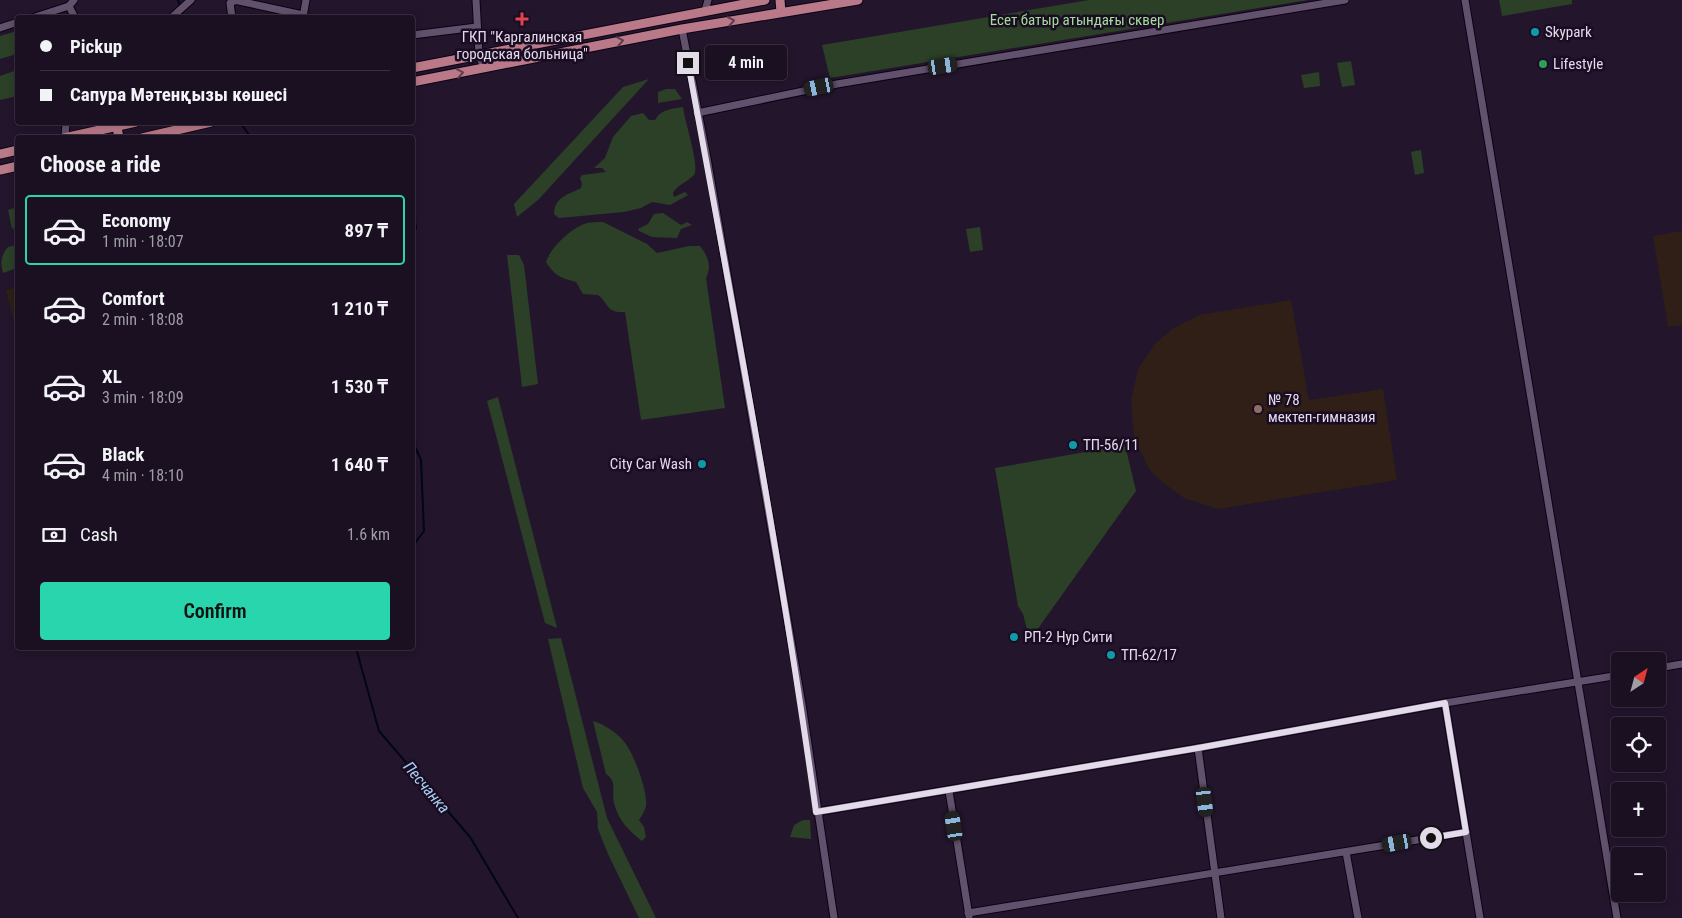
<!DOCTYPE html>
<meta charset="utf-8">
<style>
:root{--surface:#1a1021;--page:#23192a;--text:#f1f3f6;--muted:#9f9da5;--line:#38303f;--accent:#29d5ad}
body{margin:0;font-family:"Roboto Condensed",sans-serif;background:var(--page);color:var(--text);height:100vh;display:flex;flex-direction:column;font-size:19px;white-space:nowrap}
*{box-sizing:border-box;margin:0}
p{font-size:16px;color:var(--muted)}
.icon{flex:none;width:28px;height:28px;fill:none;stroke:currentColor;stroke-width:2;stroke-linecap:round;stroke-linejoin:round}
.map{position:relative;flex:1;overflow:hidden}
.side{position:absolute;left:15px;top:135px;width:400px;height:515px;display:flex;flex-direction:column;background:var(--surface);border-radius:5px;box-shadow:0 2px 8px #0003,0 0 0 1px var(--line)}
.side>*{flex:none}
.guide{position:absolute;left:15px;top:15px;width:400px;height:110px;border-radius:5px;box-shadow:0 2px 8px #0003,0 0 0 1px var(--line);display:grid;align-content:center;height:110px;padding:0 25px;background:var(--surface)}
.needle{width:32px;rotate:36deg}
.controls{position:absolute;left:1611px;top:652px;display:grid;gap:10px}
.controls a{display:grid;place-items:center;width:55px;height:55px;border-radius:5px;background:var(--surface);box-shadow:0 2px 8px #0003,0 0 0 1px var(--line);font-size:25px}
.end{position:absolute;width:22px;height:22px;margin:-11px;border:6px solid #e3daea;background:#111;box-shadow:0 0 0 2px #111}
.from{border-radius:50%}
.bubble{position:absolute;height:35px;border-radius:5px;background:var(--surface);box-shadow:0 2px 8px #0003,0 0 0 1px var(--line);font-size:16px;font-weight:600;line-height:35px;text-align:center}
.car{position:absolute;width:15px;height:30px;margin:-15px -8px;border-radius:6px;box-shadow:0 0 4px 1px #0007;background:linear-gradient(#222 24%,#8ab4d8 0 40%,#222 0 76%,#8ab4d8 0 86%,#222 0)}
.guide b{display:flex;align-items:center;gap:18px;height:48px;font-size:19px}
.guide b+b{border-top:1px solid var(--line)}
.guide i{width:12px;height:12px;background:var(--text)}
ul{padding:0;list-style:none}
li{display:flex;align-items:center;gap:15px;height:70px;margin:0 10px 8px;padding:0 15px;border:2px solid transparent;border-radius:5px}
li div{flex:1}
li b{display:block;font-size:19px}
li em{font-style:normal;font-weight:600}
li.selected{border-color:var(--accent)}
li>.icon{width:45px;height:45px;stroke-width:1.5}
h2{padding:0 25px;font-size:22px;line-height:60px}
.pay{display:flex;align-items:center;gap:12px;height:55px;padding:0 25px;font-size:19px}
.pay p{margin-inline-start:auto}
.primary-button{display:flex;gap:10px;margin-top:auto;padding:10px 25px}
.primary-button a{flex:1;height:58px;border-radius:5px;background:var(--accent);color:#111;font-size:20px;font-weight:600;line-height:58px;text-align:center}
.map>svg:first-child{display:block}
.industrial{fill:#2d2014}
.education{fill:#301f17}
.green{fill:#2b4027}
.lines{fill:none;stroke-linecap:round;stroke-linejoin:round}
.stream{stroke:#000718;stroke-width:2}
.minor-casing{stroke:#0c0214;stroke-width:9}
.major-casing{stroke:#0c0214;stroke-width:11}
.minor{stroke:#61516c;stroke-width:7}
.major{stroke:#b97988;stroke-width:9}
.oneway{stroke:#623d50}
.route{stroke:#e3daea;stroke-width:6}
.health-dot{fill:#e0444e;stroke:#1a0c22;stroke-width:2}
.culture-dot{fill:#0f9aa8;stroke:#1a0c22;stroke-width:2}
.leisure-dot{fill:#2e9e5b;stroke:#1a0c22;stroke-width:2}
.education-dot{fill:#8d6e63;stroke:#1a0c22;stroke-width:2}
.labels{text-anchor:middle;stroke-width:5;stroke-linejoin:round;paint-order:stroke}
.park-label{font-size:15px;fill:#a3de98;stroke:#1a0c22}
.poi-label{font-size:15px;fill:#e3daea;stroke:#1a0c22;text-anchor:start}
.water-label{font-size:16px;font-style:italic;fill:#a7d2f6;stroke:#1a0c22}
</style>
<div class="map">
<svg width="1682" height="918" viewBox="0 0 1682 918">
<rect width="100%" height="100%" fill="#23152c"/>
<polygon class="industrial" points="17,287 18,287 17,334 6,290"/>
<g class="education">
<polygon points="1682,231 1682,325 1668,327 1653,236"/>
<polygon points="1291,300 1309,400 1383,389 1397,480 1218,509 1184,498 1162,482 1149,469 1134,438 1131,401 1138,369 1155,344 1172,329 1199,315"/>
</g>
<g class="green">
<polygon points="1089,0 1308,0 830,78 822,45"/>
<polygon points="1499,0 1572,0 1572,4 1502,16"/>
<polygon points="17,31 17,54 0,59 0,36"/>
<polygon points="1351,61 1355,85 1342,87 1337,63"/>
<polygon points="17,70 17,96 0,100 0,76"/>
<polygon points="1319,72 1320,86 1304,88 1301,75"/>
<polygon points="649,79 538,200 517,217 514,204 623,87"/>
<polygon points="666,89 675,89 682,99 658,103 658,92"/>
<path d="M683,107C685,122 698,161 695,173C694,178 677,185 673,193L674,197L685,192L688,195L670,205L652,202L641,208L624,212L559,218L554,214C555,196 568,195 581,188L582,184L580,178L582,175L606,172L602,168H594L605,158L613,137L631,116L643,113L649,120H655C661,109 672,109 683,107Z"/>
<polygon points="1421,150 1424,173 1415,175 1411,152"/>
<polygon points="17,207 17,227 12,229 8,210"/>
<polygon points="663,213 681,225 687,222 692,225 681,229 677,238 652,237 639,231 638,229 648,224 654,214"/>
<path d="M603,222L647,244L657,253L689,246H700C708,256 712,266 706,278L725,408L641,420L625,312C605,313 610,304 598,295L583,294L576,282C561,278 555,276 546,262C551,247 571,228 587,223C592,222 598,222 603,222Z"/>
<polygon points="980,227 983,250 970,252 966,229"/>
<path d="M17,245V268L3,273C0,263 1,255 8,247Z"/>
<polygon points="507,255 519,255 524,265 538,384 522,387"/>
<polygon points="498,397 557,628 545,623 487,401"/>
<polygon points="1125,445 1136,491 1032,637 1029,637 1023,614 1018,606 995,468"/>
<polygon points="561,638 607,818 656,918 639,918 608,854 598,829 597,812 583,788 548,639"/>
<path d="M593,721C604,724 618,733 625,743C634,754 648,792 646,806C645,811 642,815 639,820L644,827L646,837L642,841C629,831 618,820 614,803C611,791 618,782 606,774Z"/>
<polygon points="803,820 810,820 811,839 790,837 794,825"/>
</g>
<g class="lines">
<g class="stream">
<polyline points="178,0 180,6"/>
<polyline points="181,10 184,18"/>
<polyline points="240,122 251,138"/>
<polyline points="412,204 416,228 412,238"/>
<polyline points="412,440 421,460 424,531 412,547"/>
<polyline points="356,648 379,731 470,837 518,918"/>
</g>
<g class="minor-casing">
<g id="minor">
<polyline points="234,0 303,15"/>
<polyline points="476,0 479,55 484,68"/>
<polyline points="1465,0 1617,918"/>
<polyline points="69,6 75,18"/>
<polyline points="705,11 708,0"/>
<polyline points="303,17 306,0"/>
<polyline points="32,18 69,6 74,0"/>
<polyline points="171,18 191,0"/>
<polyline points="232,18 230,3 234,1"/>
<polyline points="0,28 18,22"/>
<polyline points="682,29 707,158 802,704 834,918"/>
<polyline points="412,35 477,27"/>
<polyline points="697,113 837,84 1345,0"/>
<polyline points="65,137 66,122"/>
<polyline points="1658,668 1682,664"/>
<polyline points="1445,703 1480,918"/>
<polyline points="1198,748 1221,918"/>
<polyline points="949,791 969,916"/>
<polyline points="816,812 1198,748 1445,703 1620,675"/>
<polyline points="1346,852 1358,918"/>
<polyline points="968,913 1466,832"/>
</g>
</g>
<g class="major-casing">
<g id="major">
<polyline points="780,0 781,12"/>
<polyline points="412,68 765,0"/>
<polyline points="412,82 682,29 858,0"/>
<polyline points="117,127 119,138"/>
<polyline points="64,138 136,122"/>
<polyline points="142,138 211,122"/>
<polyline points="0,154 18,150"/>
<polyline points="0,170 18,166"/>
</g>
</g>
<use href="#minor" class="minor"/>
<use href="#major" class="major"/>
</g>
<defs><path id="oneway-chevron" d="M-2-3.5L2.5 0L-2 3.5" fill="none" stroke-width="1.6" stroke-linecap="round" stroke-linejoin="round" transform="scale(1.25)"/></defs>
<g class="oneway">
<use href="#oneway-chevron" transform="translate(731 21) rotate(-10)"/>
<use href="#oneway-chevron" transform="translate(620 41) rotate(-11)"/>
<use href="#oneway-chevron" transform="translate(460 73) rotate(-11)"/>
</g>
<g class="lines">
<path class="route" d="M688,63C734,312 781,561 816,812L1198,748L1445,703L1466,832L1431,838"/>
</g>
<path class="health-dot" d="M519.5 11.5h5v5h5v5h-5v5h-5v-5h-5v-5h5z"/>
<g class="culture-dot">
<circle cx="1535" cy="32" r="5"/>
<circle cx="1073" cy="445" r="5"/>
<circle cx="702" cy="464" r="5"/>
<circle cx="1014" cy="637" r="5"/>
<circle cx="1111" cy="655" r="5"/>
</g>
<circle class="leisure-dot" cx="1543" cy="64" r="5"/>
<circle class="education-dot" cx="1258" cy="409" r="5"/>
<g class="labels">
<g class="park-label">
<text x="1077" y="25">Есет батыр атындағы сквер</text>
</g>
<g class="poi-label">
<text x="1545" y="37">Skypark</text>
<text x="522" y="42" text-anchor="middle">ГКП "Каргалинская<tspan x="522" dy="17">городская больница"</tspan></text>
<text x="1553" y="69">Lifestyle</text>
<text x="1268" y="405">№ 78<tspan x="1268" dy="17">мектеп-гимназия</tspan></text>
<text x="1083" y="450">ТП-56/11</text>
<text x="692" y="469" text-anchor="end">City Car Wash</text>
<text x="1024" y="642">РП-2 Нур Сити</text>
<text x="1121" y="660">ТП-62/17</text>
</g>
<g class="water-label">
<text transform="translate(427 787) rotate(50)" y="6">Песчанка</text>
</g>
</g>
</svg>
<div class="controls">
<a><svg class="needle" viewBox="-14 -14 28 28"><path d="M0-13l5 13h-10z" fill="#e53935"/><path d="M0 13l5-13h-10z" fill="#9f9da5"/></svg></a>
<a><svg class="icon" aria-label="locate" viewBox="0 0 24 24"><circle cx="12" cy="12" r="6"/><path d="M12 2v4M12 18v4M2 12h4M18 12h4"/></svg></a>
<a>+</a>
<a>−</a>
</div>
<i class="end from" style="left:1431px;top:838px"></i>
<i class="end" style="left:688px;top:63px"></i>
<div class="bubble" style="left:705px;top:45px;width:82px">4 min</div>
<i class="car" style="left:943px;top:66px;rotate:81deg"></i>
<i class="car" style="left:819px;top:87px;rotate:258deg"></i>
<i class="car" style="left:1205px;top:802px;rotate:173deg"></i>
<i class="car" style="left:954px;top:826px;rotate:351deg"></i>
<i class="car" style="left:1397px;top:843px;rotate:260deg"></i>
<div class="guide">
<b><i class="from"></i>Pickup</b>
<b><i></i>Сапура Мәтенқызы көшесі</b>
</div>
<section class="side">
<h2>Choose a ride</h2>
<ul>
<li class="selected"><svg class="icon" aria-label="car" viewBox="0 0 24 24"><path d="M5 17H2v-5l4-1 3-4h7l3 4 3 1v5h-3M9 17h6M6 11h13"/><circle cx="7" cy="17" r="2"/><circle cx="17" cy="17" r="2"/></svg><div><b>Economy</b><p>1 min · 18:07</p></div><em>897 ₸</em></li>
<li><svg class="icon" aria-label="car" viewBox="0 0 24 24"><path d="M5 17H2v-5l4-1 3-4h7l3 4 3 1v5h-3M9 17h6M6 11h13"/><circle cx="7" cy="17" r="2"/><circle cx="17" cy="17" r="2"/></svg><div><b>Comfort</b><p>2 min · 18:08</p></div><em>1 210 ₸</em></li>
<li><svg class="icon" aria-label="car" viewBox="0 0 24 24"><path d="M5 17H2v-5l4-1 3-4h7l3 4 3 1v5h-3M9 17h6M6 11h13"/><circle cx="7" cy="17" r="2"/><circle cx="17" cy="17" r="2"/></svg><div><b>XL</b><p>3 min · 18:09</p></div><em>1 530 ₸</em></li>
<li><svg class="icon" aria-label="car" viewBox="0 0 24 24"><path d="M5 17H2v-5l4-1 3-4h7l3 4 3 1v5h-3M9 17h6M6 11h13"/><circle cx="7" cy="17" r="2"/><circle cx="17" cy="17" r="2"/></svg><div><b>Black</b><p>4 min · 18:10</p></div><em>1 640 ₸</em></li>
</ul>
<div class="pay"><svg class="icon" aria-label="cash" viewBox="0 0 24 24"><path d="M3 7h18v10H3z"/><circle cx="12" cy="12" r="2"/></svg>Cash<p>1.6 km</p></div>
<div class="primary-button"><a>Confirm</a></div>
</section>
</div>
